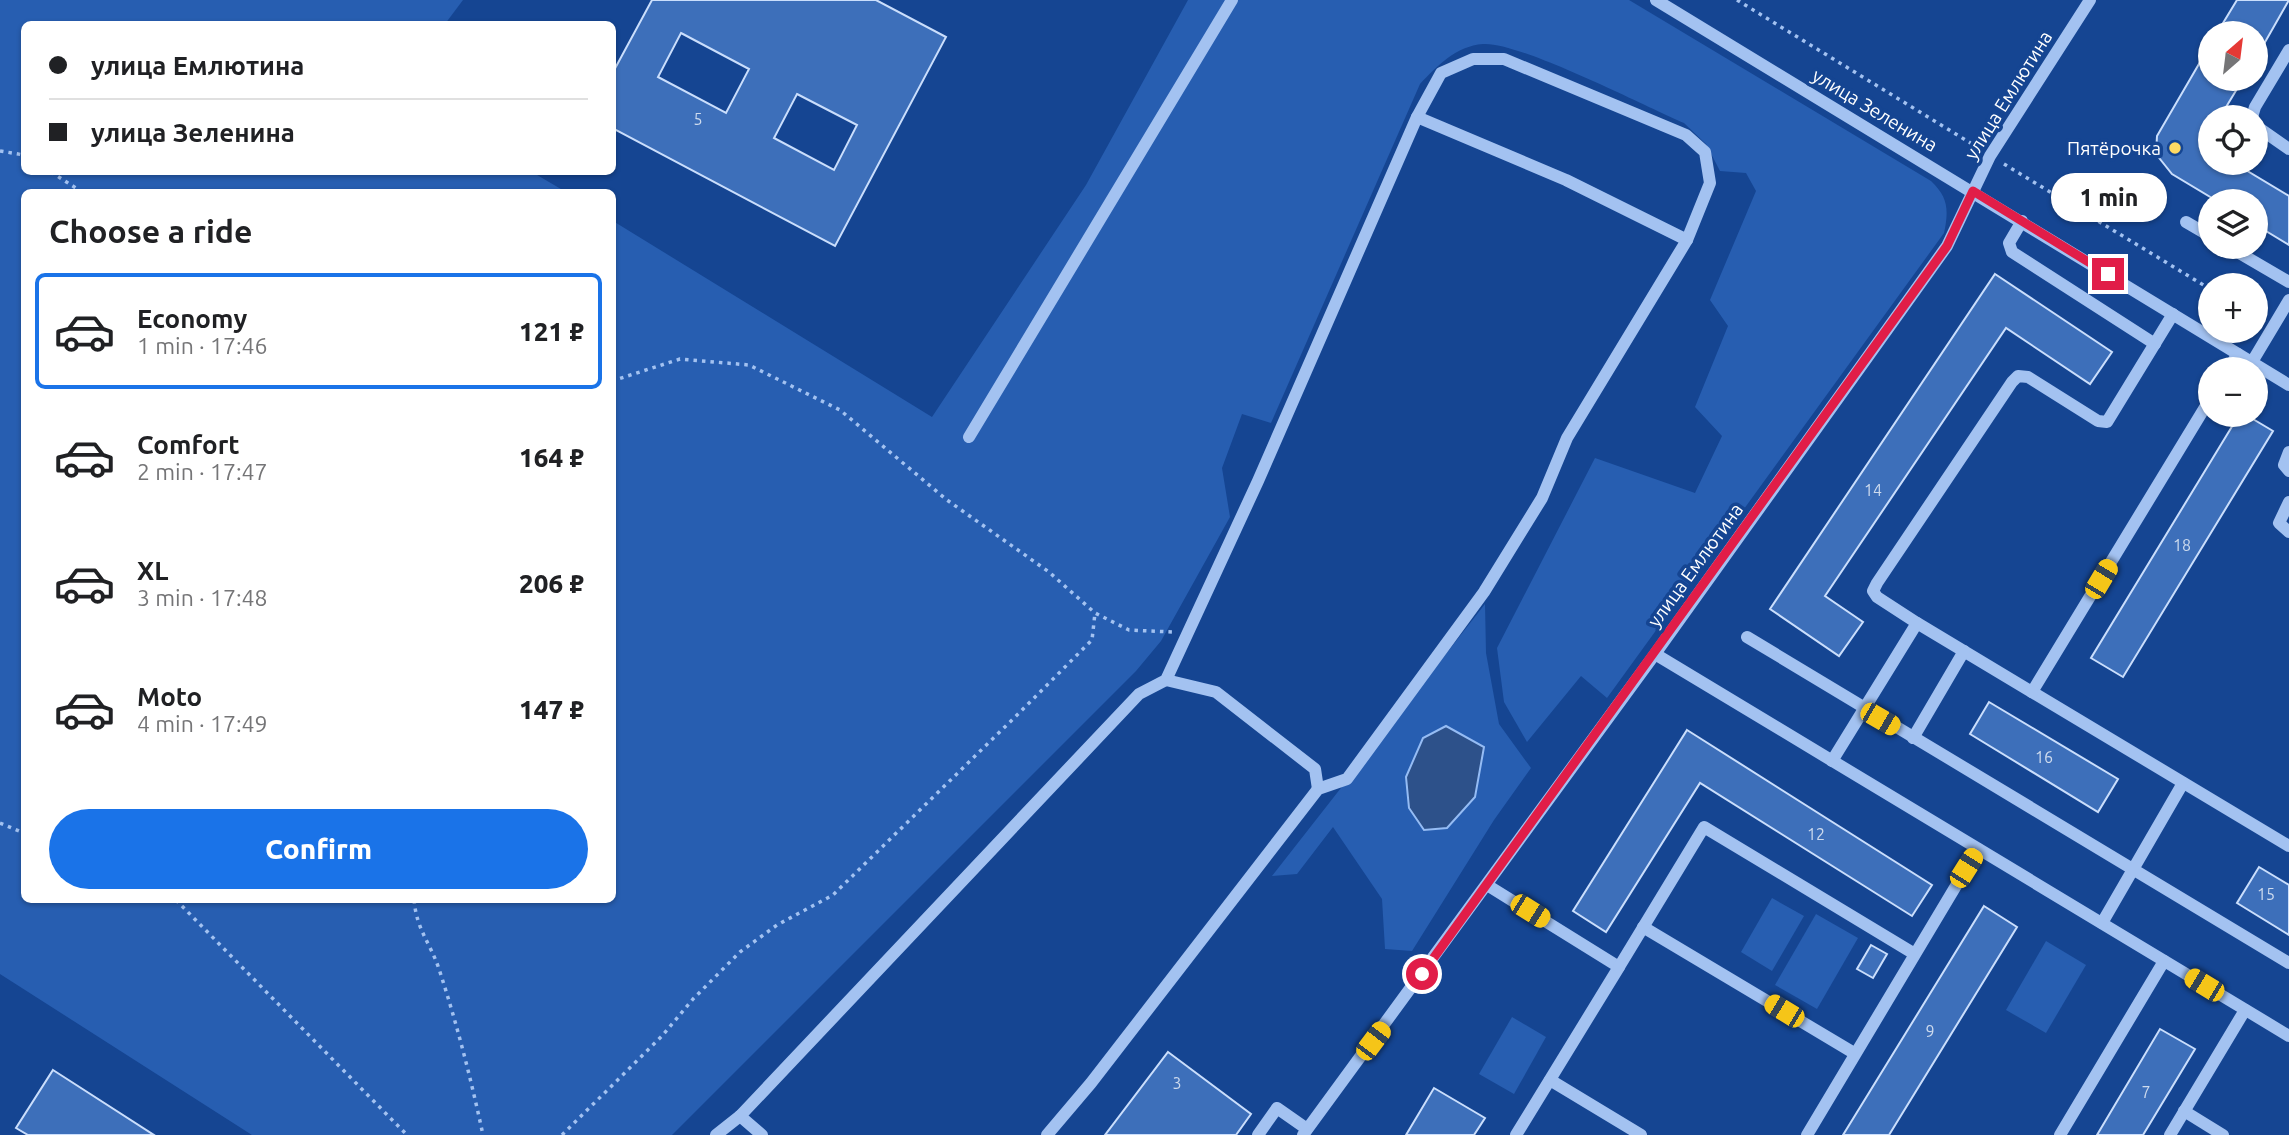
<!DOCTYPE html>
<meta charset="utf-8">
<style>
:root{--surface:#fff;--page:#f2f2f2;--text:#202124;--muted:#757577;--line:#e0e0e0;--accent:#1a73e8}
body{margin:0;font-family:Ubuntu,sans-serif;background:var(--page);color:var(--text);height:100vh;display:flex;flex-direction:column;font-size:26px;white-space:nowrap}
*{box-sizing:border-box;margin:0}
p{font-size:23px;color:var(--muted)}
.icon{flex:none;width:38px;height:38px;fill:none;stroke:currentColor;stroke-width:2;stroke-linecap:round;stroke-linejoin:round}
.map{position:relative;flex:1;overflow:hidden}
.details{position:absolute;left:21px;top:189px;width:595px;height:714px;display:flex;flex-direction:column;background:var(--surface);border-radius:10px;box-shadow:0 2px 5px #0004}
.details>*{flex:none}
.guide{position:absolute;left:21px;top:21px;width:595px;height:154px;border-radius:10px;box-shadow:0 2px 5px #0004;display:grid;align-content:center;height:154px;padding:0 28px;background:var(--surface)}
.needle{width:46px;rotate:28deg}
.tools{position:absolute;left:2198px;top:21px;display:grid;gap:14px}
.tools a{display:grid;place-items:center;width:70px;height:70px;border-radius:50%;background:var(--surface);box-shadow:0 2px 5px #0004;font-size:35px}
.end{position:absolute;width:32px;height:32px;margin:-16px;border:9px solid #e11d48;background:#fff;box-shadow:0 0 0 4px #fff}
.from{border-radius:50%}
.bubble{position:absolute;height:49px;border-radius:24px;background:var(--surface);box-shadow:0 2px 5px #0004;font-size:23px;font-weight:800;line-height:49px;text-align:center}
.car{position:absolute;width:21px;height:42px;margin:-21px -10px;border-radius:9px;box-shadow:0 0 5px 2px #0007;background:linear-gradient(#f5c518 24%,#345 0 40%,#f5c518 0 76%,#345 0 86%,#f5c518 0)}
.guide b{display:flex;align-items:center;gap:24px;height:66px;font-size:26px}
.guide b+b{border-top:2px solid var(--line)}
.guide i{width:18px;height:18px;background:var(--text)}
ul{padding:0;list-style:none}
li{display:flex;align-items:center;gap:21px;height:116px;margin:0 14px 10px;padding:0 14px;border:4px solid transparent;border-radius:10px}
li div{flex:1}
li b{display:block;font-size:26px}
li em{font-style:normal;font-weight:800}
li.active{border-color:var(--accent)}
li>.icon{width:63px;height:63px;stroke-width:1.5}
h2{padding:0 28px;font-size:32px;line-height:84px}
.button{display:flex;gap:14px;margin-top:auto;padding:14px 28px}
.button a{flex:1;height:80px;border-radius:42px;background:var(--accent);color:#fff;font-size:28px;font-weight:800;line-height:80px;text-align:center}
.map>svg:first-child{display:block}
.green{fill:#275eb1}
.water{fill:#2d518a;stroke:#95bcf4;stroke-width:2}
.building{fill:#3d6fba;stroke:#cadefc;stroke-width:2;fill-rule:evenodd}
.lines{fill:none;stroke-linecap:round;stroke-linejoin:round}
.path{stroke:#a3c2f1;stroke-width:3.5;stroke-dasharray:3.5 5;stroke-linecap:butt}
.minor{stroke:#a3c2f1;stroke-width:12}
.route{stroke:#e11d48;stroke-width:9}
.poi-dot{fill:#ffda63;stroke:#154592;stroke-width:2.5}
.labels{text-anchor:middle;stroke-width:7;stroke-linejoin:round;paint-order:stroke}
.number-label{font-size:16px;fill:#cedbee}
.street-label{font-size:19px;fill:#fff;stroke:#154592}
.poi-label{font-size:19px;fill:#fff;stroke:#154592;text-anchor:end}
</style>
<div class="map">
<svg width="2289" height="1135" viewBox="0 0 2289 1135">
<rect width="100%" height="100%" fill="#154592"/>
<g class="green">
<path d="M0,0H463L445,24H24V172H532L566,192H24V900H612L613,221L932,417L1086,185L1188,0H1629L1931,181C1948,197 1949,210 1944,233L1607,698L1581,676L1527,742L1504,702L1497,648L1595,458L1695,493L1722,436L1695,407L1728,326L1710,300L1756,191L1746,173L1720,171L1706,144L1684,123C1644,106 1518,41 1483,44C1456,46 1437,66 1420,84L1271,423L1242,414L1222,468L1230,517L1161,641L1136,671L672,1135H252L0,974Z"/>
<polygon points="1485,604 1486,653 1499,724 1531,768 1494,820 1412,951 1385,949 1382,899 1333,827 1297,874 1272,876"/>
<polygon points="1772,898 1804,916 1772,971 1741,952"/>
<polygon points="1816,914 1858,938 1817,1009 1775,985"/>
<polygon points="2046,941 2086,965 2046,1033 2006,1010"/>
<polygon points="1512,1017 1546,1037 1514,1094 1479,1074"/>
</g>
<polygon class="water" points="1446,726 1484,747 1475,797 1447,828 1424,830 1409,808 1406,777 1423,738"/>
<g class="building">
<path d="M652,0H876L946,37L835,246L612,128V74ZM681,33L749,69L726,113L658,77ZM797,94L857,125L834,170L774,138Z"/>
<polygon points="2237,0 2289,0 2256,58 2256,33 2217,33"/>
<polygon points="2210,45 2210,79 2243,79 2220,117 2210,117 2210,163 2234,163 2289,196 2289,245 2256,225 2256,201 2217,201 2172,174 2156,154 2157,136"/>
<polygon points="1995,274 2112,352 2090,384 2006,328 1825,596 1863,622 1839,656 1770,609"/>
<polygon points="2239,415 2246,415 2273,431 2123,677 2091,658"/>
<polygon points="1989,702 2118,779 2098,812 1970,734"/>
<polygon points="1687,730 1932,885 1912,916 1700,783 1606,932 1573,911"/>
<polygon points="2259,867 2289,885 2289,935 2237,903"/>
<polygon points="1984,906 2017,927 1889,1135 1843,1135"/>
<polygon points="1871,945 1887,954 1873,978 1857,969"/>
<polygon points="2160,1029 2195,1049 2143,1135 2097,1135"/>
<polygon points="1168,1052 1251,1114 1236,1135 1105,1135"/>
<polygon points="53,1070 154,1135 28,1135 16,1128"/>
<polygon points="1434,1088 1485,1118 1474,1135 1406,1135"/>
</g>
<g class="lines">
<g class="path">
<polyline points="1737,0 1977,147"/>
<polyline points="0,151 24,155"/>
<polyline points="2004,164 2210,289"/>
<polyline points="51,172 82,192"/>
<polyline points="612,381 680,359 749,365 840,410 947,500 1049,572 1095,613 1129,630 1172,632"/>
<polyline points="0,823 24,833"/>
<polyline points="176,900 407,1135"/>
<path d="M414,900C417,931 430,942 439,969C457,1024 471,1079 483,1135"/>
<polyline points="562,1135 662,1036 693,999 740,952 777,925 833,895 1015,717 1092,640 1095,613"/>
</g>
<g class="minor">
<polyline points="1656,0 2289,385"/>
<polyline points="1417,117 1566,180 1687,240"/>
<polyline points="2252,117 2255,107 2289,50"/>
<polyline points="2256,126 2289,149"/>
<polyline points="2022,221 2009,243 2012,252 2155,344"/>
<polyline points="2186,222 2210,236"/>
<polyline points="2229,247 2289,282"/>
<polyline points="2252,362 2289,300"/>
<polyline points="2228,369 2238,354"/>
<polyline points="2210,399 2032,692 2289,846"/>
<polyline points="969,437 1232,0"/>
<polyline points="2289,452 2284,465 2289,471"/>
<polyline points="2289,502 2279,523 2289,532"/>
<polyline points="1917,623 2032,692"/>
<polyline points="1747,637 2289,963"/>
<polyline points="1655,654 2289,1036"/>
<polyline points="1166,680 1216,692 1315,769 1318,789"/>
<polyline points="1913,738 1964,651"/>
<polyline points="1832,761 1917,623 1877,597 1873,591 1877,583 2012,382 2018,376 2028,377 2098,421 2107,422 2173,314"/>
<polyline points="1487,885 1619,967 1516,1135"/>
<polyline points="2102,923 2183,783"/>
<polyline points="1643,927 1854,1053"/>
<polyline points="1619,967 1704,827 1913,953"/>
<polyline points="1550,1080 1641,1135"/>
<polyline points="2184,1111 2223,1135"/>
<polyline points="740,1116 762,1135"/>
<polyline points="716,1135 740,1116 1139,694 1166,680 1258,481 1417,117 1441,73 1473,59 1504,59 1686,135 1705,152 1710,183 1687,240 1567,438 1542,498 1484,592 1347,779 1318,789 1091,1083 1047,1135"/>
<polyline points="1258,1135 1277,1108 1307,1129"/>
<polyline points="1303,1135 1655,654 1947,246 1990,156 2090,0"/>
<polyline points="1807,1135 1978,849"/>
<polyline points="2060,1135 2164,961"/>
<polyline points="2170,1135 2245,1010"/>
</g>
</g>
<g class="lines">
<polyline class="route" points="1422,974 1947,246 1973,191 2108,274"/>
</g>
<circle class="poi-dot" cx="2175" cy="148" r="7"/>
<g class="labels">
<g class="number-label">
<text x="698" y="125">5</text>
<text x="1873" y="496">14</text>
<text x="2182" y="551">18</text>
<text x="2044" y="763">16</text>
<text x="1816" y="840">12</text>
<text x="2266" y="900">15</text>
<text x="1930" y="1037">9</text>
<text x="1177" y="1089">3</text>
<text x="2146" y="1098">7</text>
</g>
<g class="street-label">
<text transform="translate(2008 95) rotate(-58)" y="7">улица Емлютина</text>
<text transform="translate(1875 110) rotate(31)" y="7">улица Зеленина</text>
<text transform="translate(1695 565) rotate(-54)" y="7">улица Емлютина</text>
</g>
<g class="poi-label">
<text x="2161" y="155">Пятёрочка</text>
</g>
</g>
</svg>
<div class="tools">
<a><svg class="needle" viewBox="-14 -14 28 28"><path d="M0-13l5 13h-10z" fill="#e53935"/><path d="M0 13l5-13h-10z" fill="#757577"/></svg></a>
<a><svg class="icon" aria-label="locate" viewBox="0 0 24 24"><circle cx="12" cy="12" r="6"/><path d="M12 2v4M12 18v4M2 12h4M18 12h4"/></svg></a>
<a><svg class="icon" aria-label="layers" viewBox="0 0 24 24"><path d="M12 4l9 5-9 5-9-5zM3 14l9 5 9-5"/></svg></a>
<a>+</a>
<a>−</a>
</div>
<i class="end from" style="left:1422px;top:974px"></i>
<i class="end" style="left:2108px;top:274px"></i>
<div class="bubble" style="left:2051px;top:173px;width:116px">1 min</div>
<i class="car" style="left:2101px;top:579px;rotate:31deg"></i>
<i class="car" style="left:1880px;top:719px;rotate:120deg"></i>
<i class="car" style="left:1966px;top:868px;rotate:32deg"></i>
<i class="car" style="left:1530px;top:911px;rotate:122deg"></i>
<i class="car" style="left:2204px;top:985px;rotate:301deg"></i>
<i class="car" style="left:1784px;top:1011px;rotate:301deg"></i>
<i class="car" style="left:1373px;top:1041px;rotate:37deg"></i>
<div class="guide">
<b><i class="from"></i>улица Емлютина</b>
<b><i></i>улица Зеленина</b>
</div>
<section class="details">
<h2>Choose a ride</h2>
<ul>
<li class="active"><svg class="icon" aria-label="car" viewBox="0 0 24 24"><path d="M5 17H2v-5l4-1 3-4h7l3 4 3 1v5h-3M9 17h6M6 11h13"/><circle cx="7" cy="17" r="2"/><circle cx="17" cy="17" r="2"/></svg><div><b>Economy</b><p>1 min · 17:46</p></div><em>121 ₽</em></li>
<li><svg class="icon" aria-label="car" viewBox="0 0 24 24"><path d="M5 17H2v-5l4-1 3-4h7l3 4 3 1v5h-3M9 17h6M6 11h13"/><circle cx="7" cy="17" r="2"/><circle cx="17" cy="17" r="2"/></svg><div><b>Comfort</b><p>2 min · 17:47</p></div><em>164 ₽</em></li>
<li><svg class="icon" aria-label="car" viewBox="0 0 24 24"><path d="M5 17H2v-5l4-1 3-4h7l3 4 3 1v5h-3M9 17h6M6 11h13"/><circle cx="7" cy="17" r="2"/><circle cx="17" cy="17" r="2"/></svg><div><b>XL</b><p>3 min · 17:48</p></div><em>206 ₽</em></li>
<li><svg class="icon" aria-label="car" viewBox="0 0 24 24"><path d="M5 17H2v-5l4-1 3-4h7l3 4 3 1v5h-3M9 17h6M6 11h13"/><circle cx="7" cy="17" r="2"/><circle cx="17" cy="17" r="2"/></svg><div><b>Moto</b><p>4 min · 17:49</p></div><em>147 ₽</em></li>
</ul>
<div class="button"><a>Confirm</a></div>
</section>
</div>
